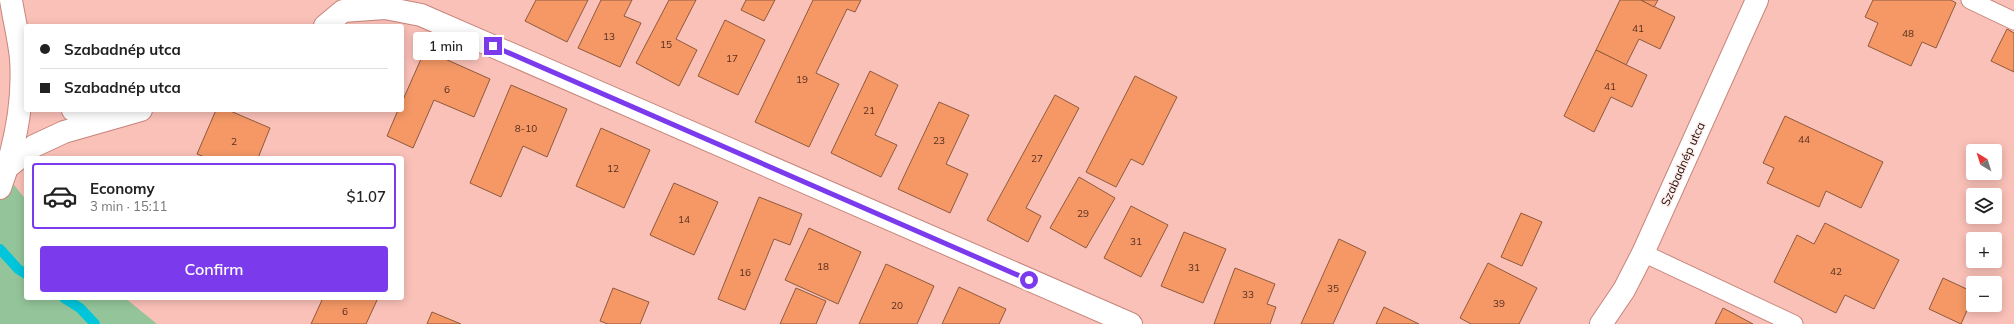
<!DOCTYPE html>
<meta charset="utf-8">
<style>
:root{--surface:#fff;--page:#f2f2f2;--text:#222;--muted:#767676;--line:#e0e0e0;--accent:#7c3aed}
body{margin:0;font-family:Mulish,sans-serif;background:var(--page);color:var(--text);height:100vh;display:flex;flex-direction:column;font-size:15px;white-space:nowrap}
*{box-sizing:border-box;margin:0}
p{font-size:13px;color:var(--muted)}
.icon{flex:none;width:22px;height:22px;fill:none;stroke:currentColor;stroke-width:2;stroke-linecap:round;stroke-linejoin:round}
.map{position:relative;flex:1;overflow:hidden}
.panel{position:absolute;left:24px;top:156px;width:380px;height:144px;display:flex;flex-direction:column;background:var(--surface);border-radius:4px;box-shadow:0 2px 10px #0003}
.panel>*{flex:none}
.top-card{position:absolute;left:24px;top:24px;width:380px;height:88px;border-radius:4px;box-shadow:0 2px 10px #0003;display:grid;align-content:center;height:88px;padding:0 16px;background:var(--surface)}
.needle{width:26px;rotate:322deg}
.tools{position:absolute;left:1966px;top:144px;display:grid;gap:8px}
.tools a{display:grid;place-items:center;width:36px;height:36px;border-radius:4px;background:var(--surface);box-shadow:0 2px 10px #0003;font-size:20px}
.end{position:absolute;width:18px;height:18px;margin:-9px;border:5px solid #7c3aed;background:#fff;box-shadow:0 0 0 2px #fff}
.from{border-radius:50%}
.bubble{position:absolute;height:28px;border-radius:4px;background:var(--surface);box-shadow:0 2px 10px #0003;font-size:13px;font-weight:600;line-height:28px;text-align:center}
.top-card b{display:flex;align-items:center;gap:14px;height:38px;font-size:15px}
.top-card b+b{border-top:1px solid var(--line)}
.top-card i{width:10px;height:10px;background:var(--text)}
ul{padding:7px 0 0;list-style:none}
li{display:flex;align-items:center;gap:12px;height:66px;margin:0 8px 6px;padding:0 8px;border:2px solid var(--line);border-radius:4px}
li div{flex:1}
li b{display:block;font-size:15px}
li em{font-style:normal;font-weight:600}
li.current{border-color:var(--accent)}
li>.icon{width:36px;height:36px;stroke-width:1.5}
.primary-button{display:flex;gap:8px;margin-top:auto;padding:8px 16px}
.primary-button a{flex:1;height:46px;border-radius:4px;background:var(--accent);color:#fff;font-size:16px;font-weight:600;line-height:46px;text-align:center}
.map>svg:first-child{display:block}
.green{fill:#94c59a}
.lines{fill:none;stroke-linecap:round;stroke-linejoin:round}
.stream{stroke:#00c5db;stroke-width:10}
.building{fill:#f59866;stroke:#8f593c}
.service-casing{stroke:#c7857b;stroke-width:19}
.minor-casing{stroke:#c7857b;stroke-width:24}
.secondary-casing{stroke:#c7857b;stroke-width:24}
.service{stroke:#fff;stroke-width:17}
.minor{stroke:#fff;stroke-width:22}
.secondary{stroke:#fff;stroke-width:22}
.route{stroke:#7c3aed;stroke-width:5}
.labels{text-anchor:middle;stroke-width:3;stroke-linejoin:round;paint-order:stroke}
.number-label{font-size:10px;fill:#572e20}
.street-label{font-size:12px;fill:#220b08;stroke:#fdedeb}
</style>
<div class="map">
<svg width="2014" height="324" viewBox="0 0 2014 324">
<rect width="100%" height="100%" fill="#fac1b8"/>
<polygon class="green" points="0,167 26,200 26,298 125,298 157,324 0,324"/>
<g class="lines">
<g class="stream">
<polyline points="0,249 18,269 26,274"/>
<polyline points="64,298 80,308 95,324"/>
</g>
</g>
<g class="building">
<polygon points="536,0 588,0 567,42 525,21"/>
<polygon points="601,0 632,0 624,16 641,23 620,67 578,48"/>
<polygon points="669,0 696,0 676,39 697,50 679,86 636,63"/>
<polygon points="746,0 775,0 764,21 741,10"/>
<polygon points="813,0 861,0 855,12 847,9 816,73 839,84 809,147 755,122"/>
<polygon points="1620,0 1641,0 1675,17 1660,49 1639,39 1626,65 1596,50"/>
<polygon points="1641,0 1658,0 1654,7"/>
<polygon points="1873,0 1951,0 1956,3 1936,48 1922,42 1911,66 1868,46 1878,23 1865,17"/>
<polygon points="725,20 765,40 738,95 698,76"/>
<polygon points="2007,29 2014,33 2014,72 1991,61"/>
<polygon points="425,50 490,79 474,117 434,100 413,148 387,136 398,110 402,110 402,102"/>
<polygon points="1596,50 1647,75 1632,107 1611,97 1594,132 1564,116"/>
<polygon points="870,71 898,85 875,135 897,145 881,177 831,153"/>
<polygon points="1135,76 1177,97 1143,165 1131,159 1116,187 1086,172"/>
<polygon points="511,85 567,109 547,157 523,146 501,197 470,183"/>
<polygon points="1055,95 1079,108 1026,208 1041,216 1028,242 987,220"/>
<polygon points="939,102 969,115 946,164 968,174 950,213 898,189"/>
<polygon points="216,110 228,110 270,128 258,158 207,158 197,154"/>
<polygon points="1785,116 1883,162 1861,208 1826,191 1819,207 1767,183 1774,168 1763,163"/>
<polygon points="601,128 650,150 624,208 576,186"/>
<polygon points="1079,177 1115,198 1086,248 1050,228"/>
<polygon points="674,183 718,202 694,255 650,235"/>
<polygon points="759,197 802,214 790,245 774,239 745,310 718,299"/>
<polygon points="1131,206 1168,225 1141,277 1104,258"/>
<polygon points="1521,213 1542,222 1522,266 1501,257"/>
<polygon points="1825,223 1899,260 1874,309 1845,295 1836,313 1774,282 1797,235 1814,244"/>
<polygon points="809,228 861,252 838,304 785,280"/>
<polygon points="1184,232 1226,249 1203,303 1161,286"/>
<polygon points="1339,239 1366,252 1333,324 1301,324"/>
<polygon points="1488,263 1537,288 1519,324 1471,324 1460,318"/>
<polygon points="886,264 934,286 917,324 859,324"/>
<polygon points="1235,268 1275,284 1267,304 1276,307 1270,324 1214,324"/>
<polygon points="1943,278 1973,292 1973,297 1961,324 1929,309"/>
<polygon points="959,287 1006,309 999,324 942,324"/>
<polygon points="613,288 649,302 640,324 608,324 600,321"/>
<polygon points="796,288 826,301 816,324 780,324"/>
<polygon points="323,298 378,298 366,324 311,324"/>
<polygon points="1384,307 1419,324 1376,324"/>
<polygon points="1723,308 1753,324 1715,324"/>
<polygon points="432,312 461,324 427,324"/>
</g>
<g class="lines">
<g class="service-casing">
<g id="service">
<polyline points="1970,0 2014,21"/>
<polyline points="1643,253 1794,324"/>
</g>
</g>
<g class="minor-casing">
<g id="minor">
<polyline points="325,26 343,11 385,8 421,15 1131,324"/>
<polyline points="73,110 109,117"/>
<polyline points="8,167 34,146 64,132 141,110"/>
<polyline points="1601,324 1624,290 1643,253 1757,0"/>
</g>
</g>
<g class="secondary-casing">
<path id="secondary" d="M0,188C15,147 24,102 21,58C19,39 14,19 11,0"/>
</g>
<use href="#service" class="service"/>
<use href="#minor" class="minor"/>
<use href="#secondary" class="secondary"/>
</g>
<g class="lines">
<polyline class="route" points="493,46 1029,280"/>
</g>
<g class="labels">
<g class="number-label">
<text x="1638" y="32">41</text>
<text x="1908" y="37">48</text>
<text x="609" y="40">13</text>
<text x="666" y="48">15</text>
<text x="732" y="62">17</text>
<text x="802" y="83">19</text>
<text x="1610" y="90">41</text>
<text x="447" y="93">6</text>
<text x="869" y="114">21</text>
<text x="526" y="132">8-10</text>
<text x="1804" y="143">44</text>
<text x="939" y="144">23</text>
<text x="234" y="145">2</text>
<text x="1037" y="162">27</text>
<text x="613" y="172">12</text>
<text x="1083" y="217">29</text>
<text x="684" y="223">14</text>
<text x="1136" y="245">31</text>
<text x="823" y="270">18</text>
<text x="1194" y="271">31</text>
<text x="1836" y="275">42</text>
<text x="745" y="276">16</text>
<text x="1333" y="292">35</text>
<text x="1248" y="298">33</text>
<text x="1499" y="307">39</text>
<text x="897" y="309">20</text>
<text x="345" y="315">6</text>
</g>
<g class="street-label">
<text transform="translate(1683 164) rotate(-66)" y="4">Szabadnép utca</text>
</g>
</g>
</svg>
<div class="tools">
<a><svg class="needle" viewBox="-14 -14 28 28"><path d="M0-13l5 13h-10z" fill="#e53935"/><path d="M0 13l5-13h-10z" fill="#767676"/></svg></a>
<a><svg class="icon" aria-label="layers" viewBox="0 0 24 24"><path d="M12 4l9 5-9 5-9-5zM3 14l9 5 9-5"/></svg></a>
<a>+</a>
<a>−</a>
</div>
<i class="end from" style="left:1029px;top:280px"></i>
<i class="end" style="left:493px;top:46px"></i>
<div class="bubble" style="left:413px;top:32px;width:66px">1 min</div>
<div class="top-card">
<b><i class="from"></i>Szabadnép utca</b>
<b><i></i>Szabadnép utca</b>
</div>
<section class="panel">
<ul>
<li class="current"><svg class="icon" aria-label="car" viewBox="0 0 24 24"><path d="M5 17H2v-5l4-1 3-4h7l3 4 3 1v5h-3M9 17h6M6 11h13"/><circle cx="7" cy="17" r="2"/><circle cx="17" cy="17" r="2"/></svg><div><b>Economy</b><p>3 min · 15:11</p></div><em>$1.07</em></li>
</ul>
<div class="primary-button"><a>Confirm</a></div>
</section>
</div>
